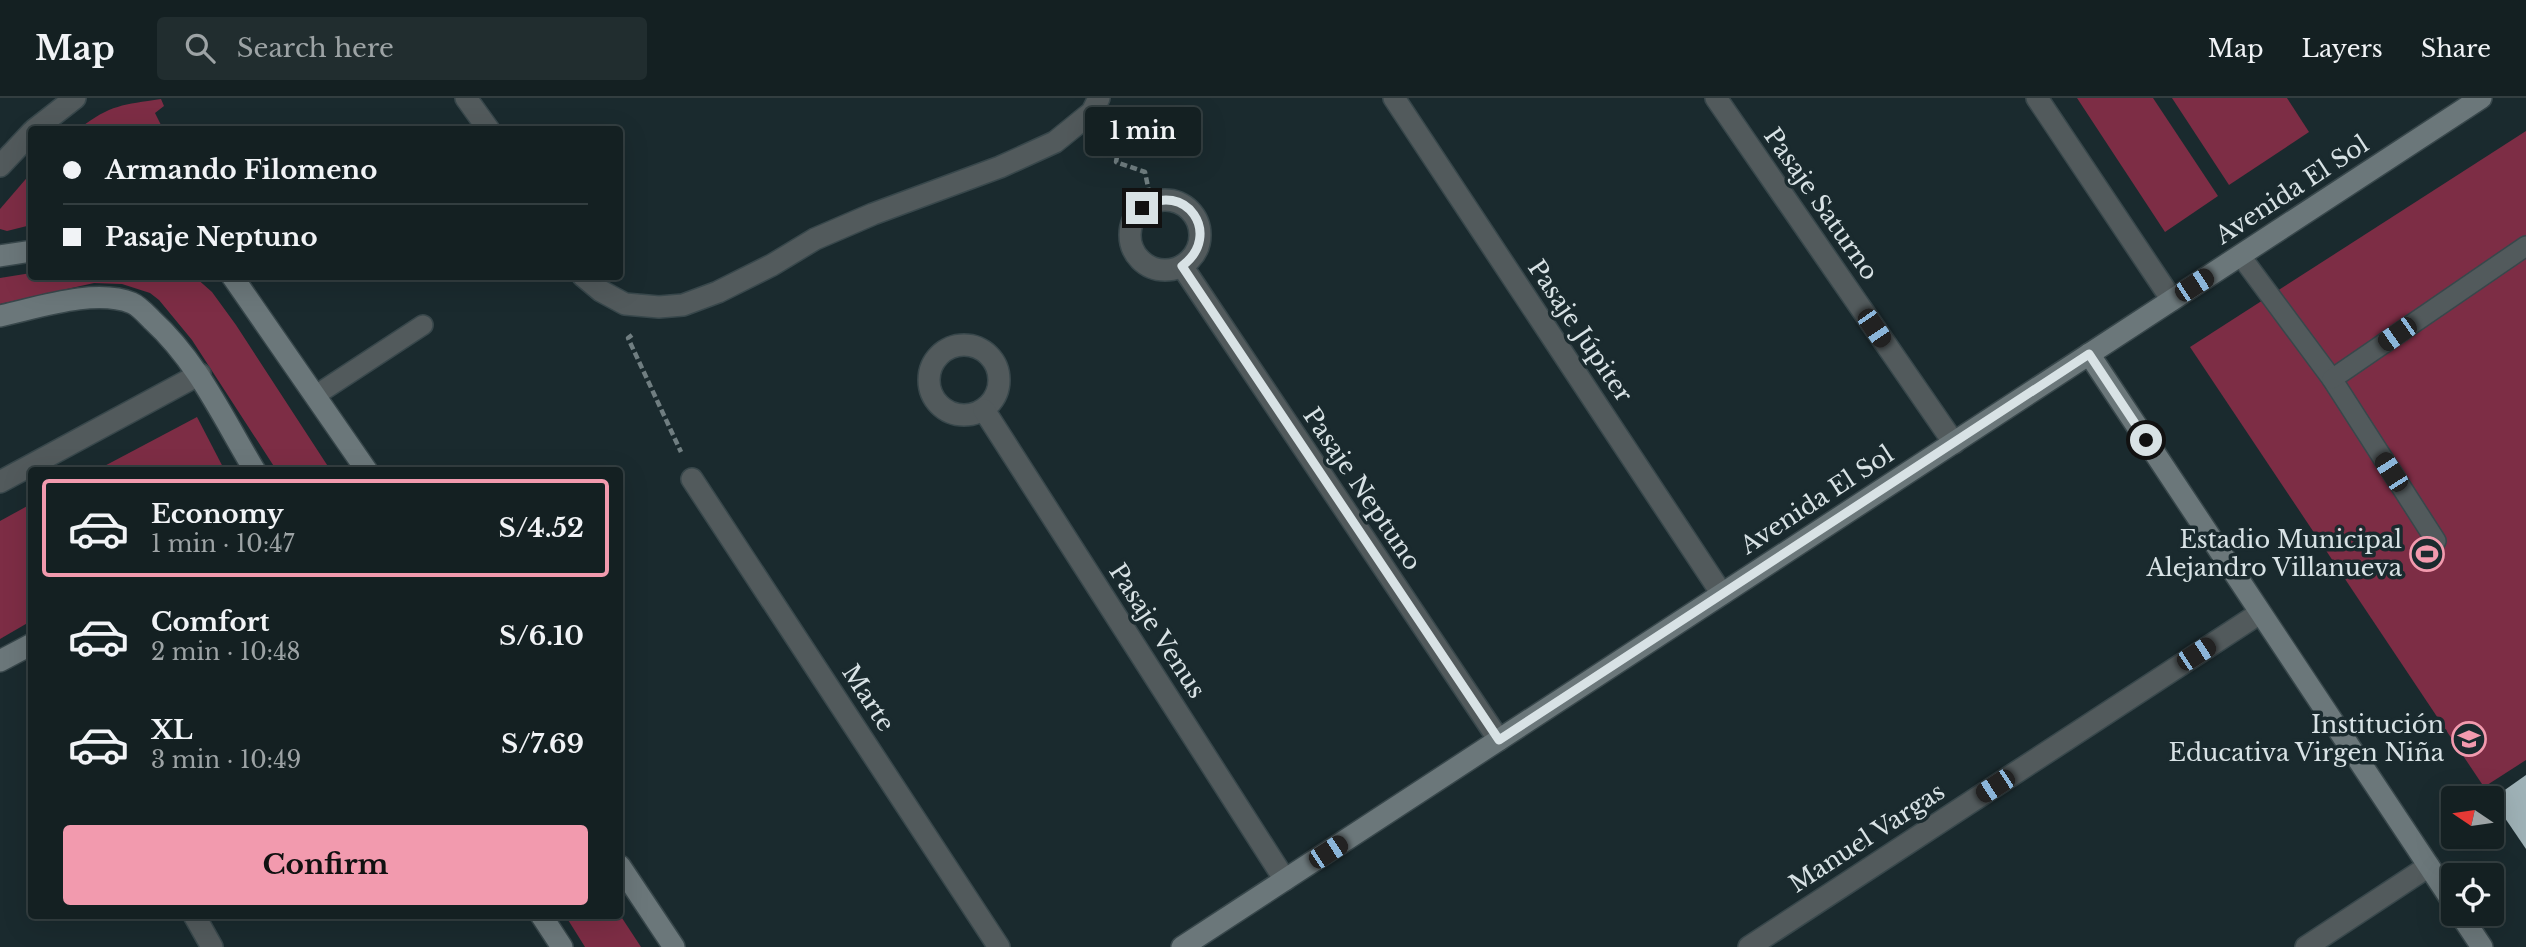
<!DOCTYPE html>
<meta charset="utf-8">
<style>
:root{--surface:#142022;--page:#212d2f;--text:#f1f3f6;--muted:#9da3a5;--line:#333e40;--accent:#f29aae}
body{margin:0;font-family:"Libre Baskerville",serif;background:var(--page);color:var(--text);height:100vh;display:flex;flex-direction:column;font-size:26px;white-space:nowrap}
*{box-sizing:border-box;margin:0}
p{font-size:23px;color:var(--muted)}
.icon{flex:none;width:38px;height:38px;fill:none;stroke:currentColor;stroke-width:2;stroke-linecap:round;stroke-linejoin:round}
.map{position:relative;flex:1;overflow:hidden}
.panel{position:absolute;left:28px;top:369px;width:595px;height:452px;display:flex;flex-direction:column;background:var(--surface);border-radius:7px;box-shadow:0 7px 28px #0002,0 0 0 2px var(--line)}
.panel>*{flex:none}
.top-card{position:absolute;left:28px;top:28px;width:595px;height:154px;border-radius:7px;box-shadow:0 7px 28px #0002,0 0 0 2px var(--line);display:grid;align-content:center;height:154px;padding:0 35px;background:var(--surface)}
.needle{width:46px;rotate:283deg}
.controls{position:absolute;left:2441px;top:688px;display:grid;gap:14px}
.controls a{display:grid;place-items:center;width:63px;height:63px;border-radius:7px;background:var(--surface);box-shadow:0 7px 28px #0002,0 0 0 2px var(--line);font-size:35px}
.end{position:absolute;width:32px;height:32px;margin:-16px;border:9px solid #d8e2e5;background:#111;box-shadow:0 0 0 4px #111}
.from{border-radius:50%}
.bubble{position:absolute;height:49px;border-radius:7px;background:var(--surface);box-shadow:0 7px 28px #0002,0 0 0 2px var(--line);font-size:23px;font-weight:800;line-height:49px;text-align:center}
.car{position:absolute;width:21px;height:42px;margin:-21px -10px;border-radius:9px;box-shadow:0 0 5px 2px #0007;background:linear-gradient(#222 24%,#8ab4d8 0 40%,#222 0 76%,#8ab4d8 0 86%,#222 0)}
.top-card b{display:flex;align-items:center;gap:24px;height:66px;font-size:26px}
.top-card b+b{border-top:2px solid var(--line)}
.top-card i{width:18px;height:18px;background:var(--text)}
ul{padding:12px 0 0;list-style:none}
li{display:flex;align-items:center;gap:21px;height:98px;margin:0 14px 10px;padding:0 21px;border:4px solid transparent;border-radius:7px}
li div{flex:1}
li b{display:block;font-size:26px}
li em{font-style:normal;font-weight:800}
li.selected{border-color:var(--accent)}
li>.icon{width:63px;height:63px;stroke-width:1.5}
.button{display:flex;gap:14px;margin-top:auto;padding:14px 35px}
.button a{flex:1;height:80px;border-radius:7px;background:var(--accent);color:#111;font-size:28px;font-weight:800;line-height:80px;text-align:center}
header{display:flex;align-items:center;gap:42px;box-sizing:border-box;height:98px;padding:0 35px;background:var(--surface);border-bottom:2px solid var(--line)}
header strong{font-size:33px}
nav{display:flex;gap:38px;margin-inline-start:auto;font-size:24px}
.search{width:490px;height:63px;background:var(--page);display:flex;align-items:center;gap:18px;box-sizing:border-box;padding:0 24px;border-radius:7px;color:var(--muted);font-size:26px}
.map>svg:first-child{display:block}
.green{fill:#7d2d45}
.building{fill:#9fb2b7}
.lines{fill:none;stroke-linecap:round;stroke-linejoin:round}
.lane-casing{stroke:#38474b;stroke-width:22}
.street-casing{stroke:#38474b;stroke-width:24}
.secondary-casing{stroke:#38474b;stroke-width:24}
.path{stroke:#707e81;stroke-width:4.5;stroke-dasharray:7 3.5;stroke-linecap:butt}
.lane{stroke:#525a5c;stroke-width:19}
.street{stroke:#525a5c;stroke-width:21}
.secondary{stroke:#6b777a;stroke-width:21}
.route{stroke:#d8e2e5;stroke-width:9}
.labels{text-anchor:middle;stroke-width:7;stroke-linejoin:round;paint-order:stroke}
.street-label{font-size:24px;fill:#d8e2e5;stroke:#1a2a2e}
.poi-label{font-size:24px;fill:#d8e2e5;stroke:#1a2a2e;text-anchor:end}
</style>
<header>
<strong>Map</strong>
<div class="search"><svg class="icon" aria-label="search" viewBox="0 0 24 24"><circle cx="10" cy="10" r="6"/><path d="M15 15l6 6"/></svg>Search here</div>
<nav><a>Map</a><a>Layers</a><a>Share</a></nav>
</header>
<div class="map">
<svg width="2526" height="849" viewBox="0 0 2526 849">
<rect width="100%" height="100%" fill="#1a2a2e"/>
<g class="green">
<polygon points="2077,0 2153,0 2218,98 2165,134"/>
<polygon points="2172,0 2287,0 2309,34 2229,87"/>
<path d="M161,1L164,8L155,15L163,31H79C111,6 123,7 161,1Z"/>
<polygon points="2526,33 2526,662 2484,689 2190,249"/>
<polygon points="31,75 31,127 7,133 0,131 0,111"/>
<polygon points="31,175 32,178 195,179 212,194 236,227 331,373 277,373 192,242 159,202 150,195 122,186 94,185 0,206 0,180"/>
<polygon points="197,319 225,373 95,373"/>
<polygon points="31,406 31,523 0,541 0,423"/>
<polygon points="565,817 620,817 641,849 585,849"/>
</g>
<polygon class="building" points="2526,677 2526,751 2492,701"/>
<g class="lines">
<g class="lane-casing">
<g id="lane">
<polyline points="2240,157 2332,281 2436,443"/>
<polyline points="2332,281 2526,148"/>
<polyline points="316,297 423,227"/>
</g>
</g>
<g class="street-casing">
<g id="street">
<polyline points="466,0 489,32"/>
<polyline points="1394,0 1722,496"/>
<polyline points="1716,0 1954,345"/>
<polyline points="2037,0 2172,202"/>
<polyline points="34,32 75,0"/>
<polyline points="0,68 32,34"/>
<circle cx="1165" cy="137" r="35"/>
<polyline points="1182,168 1499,642"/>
<polyline points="583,178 601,193 625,206 659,209 683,207 718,194 772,167 815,141 873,116 1000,69 1055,44 1092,14 1099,0"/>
<circle cx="964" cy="282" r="35"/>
<polyline points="984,312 1285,782"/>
<polyline points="692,381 999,849"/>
<polyline points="0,384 200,276"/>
<polyline points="194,817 212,849"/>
<polyline points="1749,849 2260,515"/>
<polyline points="2306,849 2429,768"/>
</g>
</g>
<g class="secondary-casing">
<g id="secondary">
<polyline points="0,158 32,153"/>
<polyline points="232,178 367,373"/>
<path d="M0,218C37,210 95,190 132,205C139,208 147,217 152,222C198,264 223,320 255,373"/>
<polyline points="2089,256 2454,806"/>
<polyline points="0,563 32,546"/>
<polyline points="620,768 674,849"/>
<polyline points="2460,816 2482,849"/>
<polyline points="541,817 562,849"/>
<polyline points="1182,849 2481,0"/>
</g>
</g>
<g class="path">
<polyline points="1125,17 1116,64 1145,74 1151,104"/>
<polyline points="632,237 628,240 681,354"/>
</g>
<use href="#lane" class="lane"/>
<use href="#street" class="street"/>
<use href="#secondary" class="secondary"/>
</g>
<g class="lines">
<path class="route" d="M1142,110C1185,81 1224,137 1182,168L1499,642L2089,256L2146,342"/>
</g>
<defs>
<g id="stadium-ring" transform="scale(1.75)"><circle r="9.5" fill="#1a2a2e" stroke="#f29aae" stroke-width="1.5"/><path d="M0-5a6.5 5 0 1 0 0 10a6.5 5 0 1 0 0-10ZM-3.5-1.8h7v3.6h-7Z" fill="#f29aae"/></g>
<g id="school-ring" transform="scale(1.75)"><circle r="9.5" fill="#1a2a2e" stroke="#f29aae" stroke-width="1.5"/><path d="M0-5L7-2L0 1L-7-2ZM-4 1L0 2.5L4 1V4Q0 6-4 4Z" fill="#f29aae"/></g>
</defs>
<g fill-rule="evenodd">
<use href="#stadium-ring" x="2427" y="456"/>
<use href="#school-ring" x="2469" y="641"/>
</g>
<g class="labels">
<g class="street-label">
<text transform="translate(2292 92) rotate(-33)" y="8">Avenida El Sol</text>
<text transform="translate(1821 106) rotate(55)" y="8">Pasaje Saturno</text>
<text transform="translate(1580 233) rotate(56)" y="8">Pasaje Júpiter</text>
<text transform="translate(1362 391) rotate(56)" y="8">Pasaje Neptuno</text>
<text transform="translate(1817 402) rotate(-33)" y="8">Avenida El Sol</text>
<text transform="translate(1157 533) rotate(57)" y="8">Pasaje Venus</text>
<text transform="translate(868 600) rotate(57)" y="8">Marte</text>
<text transform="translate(1867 740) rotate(-33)" y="8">Manuel Vargas</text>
</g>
<g class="poi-label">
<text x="2402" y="450">Estadio Municipal<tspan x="2402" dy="28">Alejandro Villanueva</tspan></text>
<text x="2444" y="635">Institución<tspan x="2444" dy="28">Educativa Virgen Niña</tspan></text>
</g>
</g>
</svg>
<div class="controls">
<a><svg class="needle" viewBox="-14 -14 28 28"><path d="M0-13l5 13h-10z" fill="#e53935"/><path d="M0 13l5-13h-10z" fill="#9da3a5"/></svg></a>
<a><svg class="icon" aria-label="locate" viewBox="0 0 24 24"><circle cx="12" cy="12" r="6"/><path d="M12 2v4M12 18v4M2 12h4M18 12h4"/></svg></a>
</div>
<i class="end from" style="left:2146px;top:342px"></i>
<i class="end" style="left:1142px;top:110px"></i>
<div class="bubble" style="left:1085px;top:9px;width:116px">1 min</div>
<i class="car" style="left:2194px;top:187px;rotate:57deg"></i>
<i class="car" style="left:1874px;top:230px;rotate:146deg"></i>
<i class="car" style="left:2397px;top:236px;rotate:235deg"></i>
<i class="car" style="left:2391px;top:374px;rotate:327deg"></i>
<i class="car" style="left:2196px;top:556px;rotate:57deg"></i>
<i class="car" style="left:1995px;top:688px;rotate:237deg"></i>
<i class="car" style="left:1328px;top:754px;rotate:57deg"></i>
<div class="top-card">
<b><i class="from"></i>Armando Filomeno</b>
<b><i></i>Pasaje Neptuno</b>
</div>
<section class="panel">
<ul>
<li class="selected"><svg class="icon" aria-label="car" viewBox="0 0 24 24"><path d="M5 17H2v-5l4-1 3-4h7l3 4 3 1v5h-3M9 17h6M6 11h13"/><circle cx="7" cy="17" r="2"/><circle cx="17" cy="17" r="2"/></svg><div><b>Economy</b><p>1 min · 10:47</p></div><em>S/4.52</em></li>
<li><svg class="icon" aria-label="car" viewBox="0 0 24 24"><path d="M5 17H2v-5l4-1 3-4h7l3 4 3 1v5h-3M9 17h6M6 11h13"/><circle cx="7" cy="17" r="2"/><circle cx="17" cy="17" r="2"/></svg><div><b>Comfort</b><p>2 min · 10:48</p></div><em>S/6.10</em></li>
<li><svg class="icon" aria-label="car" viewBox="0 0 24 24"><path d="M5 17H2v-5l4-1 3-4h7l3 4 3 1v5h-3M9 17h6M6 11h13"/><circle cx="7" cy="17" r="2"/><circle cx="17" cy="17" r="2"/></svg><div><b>XL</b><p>3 min · 10:49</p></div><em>S/7.69</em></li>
</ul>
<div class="button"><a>Confirm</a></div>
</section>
</div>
